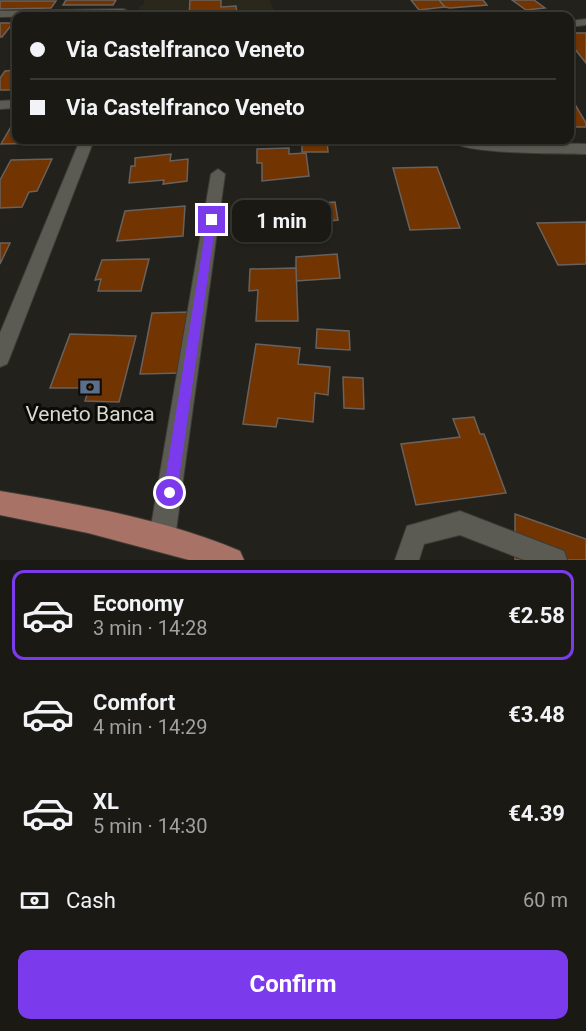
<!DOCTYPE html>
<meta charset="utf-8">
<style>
:root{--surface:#1a1914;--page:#272622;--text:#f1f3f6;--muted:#9fa0a0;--line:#383834;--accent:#7c3aed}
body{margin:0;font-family:Roboto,sans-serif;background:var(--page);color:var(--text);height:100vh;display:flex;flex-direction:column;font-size:22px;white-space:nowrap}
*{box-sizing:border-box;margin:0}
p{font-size:20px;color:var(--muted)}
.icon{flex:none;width:33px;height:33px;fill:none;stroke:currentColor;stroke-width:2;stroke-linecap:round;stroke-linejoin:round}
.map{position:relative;height:560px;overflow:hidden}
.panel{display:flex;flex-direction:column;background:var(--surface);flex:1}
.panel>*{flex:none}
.top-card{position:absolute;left:12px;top:12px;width:562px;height:132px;border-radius:12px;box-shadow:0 2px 4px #0004,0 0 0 2px var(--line);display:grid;align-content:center;height:132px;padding:0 18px;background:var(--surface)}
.end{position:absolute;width:27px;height:27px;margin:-14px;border:8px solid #7c3aed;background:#fff;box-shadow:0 0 0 3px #fff}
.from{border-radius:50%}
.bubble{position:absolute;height:42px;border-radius:12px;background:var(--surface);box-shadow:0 2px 4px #0004,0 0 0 2px var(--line);font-size:20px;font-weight:700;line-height:42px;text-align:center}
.top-card b{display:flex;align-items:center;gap:21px;height:57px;font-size:22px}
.top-card b+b{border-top:2px solid var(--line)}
.top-card i{width:15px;height:15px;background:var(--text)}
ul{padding:10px 0 0;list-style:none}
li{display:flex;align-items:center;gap:18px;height:90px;margin:0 12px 9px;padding:0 6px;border:3px solid transparent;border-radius:12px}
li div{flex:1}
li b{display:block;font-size:22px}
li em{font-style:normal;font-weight:700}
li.current{border-color:var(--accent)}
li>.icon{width:54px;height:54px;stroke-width:1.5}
.pay{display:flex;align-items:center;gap:15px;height:66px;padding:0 18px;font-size:22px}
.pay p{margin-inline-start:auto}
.action{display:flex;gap:12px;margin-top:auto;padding:12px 18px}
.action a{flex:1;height:69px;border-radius:12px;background:var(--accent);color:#fff;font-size:24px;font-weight:700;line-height:69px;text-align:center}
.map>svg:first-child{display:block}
.built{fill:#2a271b}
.building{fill:#723400;stroke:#69615d;stroke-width:1.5}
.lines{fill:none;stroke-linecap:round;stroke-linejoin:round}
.lane-casing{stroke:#3d3c37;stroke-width:2}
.street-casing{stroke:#3d3c37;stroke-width:2}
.primary-casing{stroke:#3d3c37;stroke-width:2}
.lane{fill:#5c5b53;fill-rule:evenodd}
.street{fill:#5c5b53;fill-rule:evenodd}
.primary{fill:#a97266;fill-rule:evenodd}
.route{fill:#7c3aed}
.labels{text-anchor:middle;stroke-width:6;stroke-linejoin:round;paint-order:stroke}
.poi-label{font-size:21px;fill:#d9d8d3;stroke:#0b0b08}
</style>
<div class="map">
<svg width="586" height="560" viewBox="0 0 586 560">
<rect width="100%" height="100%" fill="#22211b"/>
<polygon class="built" points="145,0 270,0 276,16 139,16 139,6 143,5"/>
<g class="building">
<polygon points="66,0 116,0 113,5 63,5"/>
<polygon points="190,0 221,0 221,7 236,6 237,14 189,16"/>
<polygon points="411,0 439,0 445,7 419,10"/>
<polygon points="439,0 483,0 487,5 450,8 445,7"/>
<polygon points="512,0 534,0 545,8 526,10"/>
<polygon points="0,1 56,1 51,8 0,9"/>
<polygon points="490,12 494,16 461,16 459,14"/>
<polygon points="0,23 13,23 2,37 0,37"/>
<polygon points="570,33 586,33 586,63 570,43"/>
<polygon points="16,70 16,90 0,90 0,78 5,71"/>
<polygon points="570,96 586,123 586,127 570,127"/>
<polygon points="16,118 16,140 61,140 59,143 1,144"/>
<polygon points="302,140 327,140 328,152 302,152"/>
<polygon points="289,148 289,154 306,153 309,176 262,181 262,163 257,163 257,149"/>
<polygon points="171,154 170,161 188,159 187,181 163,184 164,180 129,183 131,166 135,166 135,158"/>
<polygon points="52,159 37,191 29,192 22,207 0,208 0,180 11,160"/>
<polygon points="437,167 460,228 410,230 393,168"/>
<polygon points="335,202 338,220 320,222 323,239 294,241 290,205"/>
<polygon points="290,203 294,241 260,243 259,219 255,220 254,205"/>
<polygon points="185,206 183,236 117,241 125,211"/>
<polygon points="586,222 586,264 558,265 537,223"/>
<polygon points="0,243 10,243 0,264"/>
<polygon points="337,254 340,278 296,281 296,257"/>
<polygon points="149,259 141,291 98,291 101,279 95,280 102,260"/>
<polygon points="296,268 298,321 256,321 258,290 249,291 250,269"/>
<polygon points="190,312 182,373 140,374 152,313"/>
<polygon points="317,329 349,331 350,350 316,348"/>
<polygon points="70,334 136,336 119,402 85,401 89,388 50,388"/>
<polygon points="256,344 300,348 298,364 330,367 328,395 315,393 313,422 278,418 276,427 243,424"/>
<polygon points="343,377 363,378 364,409 344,408"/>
<polygon points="474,417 480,434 484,434 506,493 416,505 401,444 460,437 453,419"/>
<polygon points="515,514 586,539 586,560 515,560"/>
</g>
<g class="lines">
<g class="lane-casing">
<polygon id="lane" points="460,511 564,551 567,560 524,560 460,535 424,544 419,560 395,560 407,526"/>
</g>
<g class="street-casing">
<g id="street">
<polygon points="123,9 126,10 126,14 0,17 0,11"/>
<polygon points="586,19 586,25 570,27 570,21"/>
<polygon points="16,100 16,108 0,109 0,101"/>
<polygon points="80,140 94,140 10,357 7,364 0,367 0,333"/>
<path d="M449,140L586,144V154C562,153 461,155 449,140Z"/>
<polygon points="218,169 225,174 175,538 171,547 162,551 153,547 149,538 211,174"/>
</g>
</g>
<g class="primary-casing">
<path id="primary" d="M0,491C78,504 168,520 240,551L244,560H189L88,533L0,515Z"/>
</g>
<use href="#lane" class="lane"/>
<use href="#street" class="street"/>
<use href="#primary" class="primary"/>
</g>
<polygon class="route" points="212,216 216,220 177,493 175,498 170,500 165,498 163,493 207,220"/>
<defs>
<g id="bank-bare" transform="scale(1.62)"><path d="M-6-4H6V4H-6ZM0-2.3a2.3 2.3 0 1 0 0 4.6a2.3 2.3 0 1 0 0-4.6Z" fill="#5c6f8a" stroke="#0b0b08" stroke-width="2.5" paint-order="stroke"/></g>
</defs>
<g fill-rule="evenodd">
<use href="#bank-bare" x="90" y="387"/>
</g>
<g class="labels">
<g class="poi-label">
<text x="90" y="421">Veneto Banca</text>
</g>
</g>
</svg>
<i class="end from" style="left:170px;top:493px"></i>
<i class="end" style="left:212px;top:220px"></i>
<div class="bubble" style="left:232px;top:200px;width:99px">1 min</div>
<div class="top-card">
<b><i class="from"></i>Via Castelfranco Veneto</b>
<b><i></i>Via Castelfranco Veneto</b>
</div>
</div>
<section class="panel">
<ul>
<li class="current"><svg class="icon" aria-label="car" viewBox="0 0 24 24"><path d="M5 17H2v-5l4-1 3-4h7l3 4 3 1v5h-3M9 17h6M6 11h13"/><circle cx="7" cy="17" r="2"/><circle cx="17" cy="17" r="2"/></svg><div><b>Economy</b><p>3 min · 14:28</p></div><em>€2.58</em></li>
<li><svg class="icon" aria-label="car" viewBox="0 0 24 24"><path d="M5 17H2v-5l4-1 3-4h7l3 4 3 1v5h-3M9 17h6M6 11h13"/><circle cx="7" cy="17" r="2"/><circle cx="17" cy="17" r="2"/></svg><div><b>Comfort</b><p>4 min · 14:29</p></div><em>€3.48</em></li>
<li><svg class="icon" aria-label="car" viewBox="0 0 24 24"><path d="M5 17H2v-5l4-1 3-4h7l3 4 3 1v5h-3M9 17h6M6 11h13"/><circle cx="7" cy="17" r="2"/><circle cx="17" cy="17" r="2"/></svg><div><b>XL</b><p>5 min · 14:30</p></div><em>€4.39</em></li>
</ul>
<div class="pay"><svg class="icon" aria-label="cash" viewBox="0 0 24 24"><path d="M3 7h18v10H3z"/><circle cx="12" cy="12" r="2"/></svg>Cash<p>60 m</p></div>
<div class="action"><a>Confirm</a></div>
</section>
